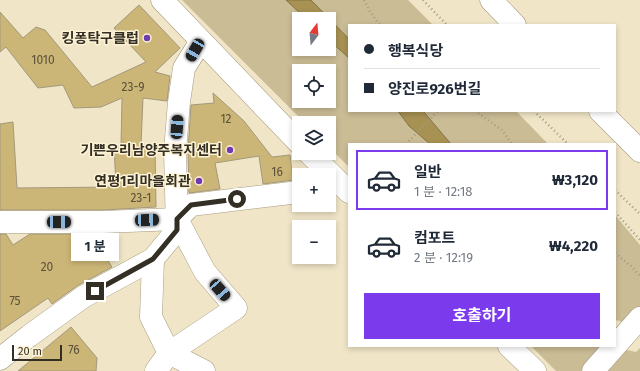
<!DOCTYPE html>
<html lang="ko">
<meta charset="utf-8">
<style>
:root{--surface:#fff;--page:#f6f6f7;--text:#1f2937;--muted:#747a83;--line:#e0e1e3;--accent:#7c3aed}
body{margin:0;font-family:"Fira Sans","Noto Sans KR",sans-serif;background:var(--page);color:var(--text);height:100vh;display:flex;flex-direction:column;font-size:15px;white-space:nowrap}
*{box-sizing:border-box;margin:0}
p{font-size:13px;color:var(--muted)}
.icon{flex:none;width:22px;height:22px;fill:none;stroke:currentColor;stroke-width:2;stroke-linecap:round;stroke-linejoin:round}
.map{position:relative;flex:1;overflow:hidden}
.side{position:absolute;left:348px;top:143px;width:268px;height:204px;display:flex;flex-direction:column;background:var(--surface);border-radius:0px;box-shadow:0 2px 6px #0003}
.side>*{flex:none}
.top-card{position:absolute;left:348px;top:24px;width:268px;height:88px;border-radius:0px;box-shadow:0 2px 6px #0003;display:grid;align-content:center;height:88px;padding:0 16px;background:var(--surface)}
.needle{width:26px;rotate:16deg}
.tools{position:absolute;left:292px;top:12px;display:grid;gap:8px}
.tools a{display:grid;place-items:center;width:44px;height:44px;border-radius:0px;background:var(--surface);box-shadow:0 2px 6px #0003;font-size:20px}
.scale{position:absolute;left:12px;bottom:10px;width:50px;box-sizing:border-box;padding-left:4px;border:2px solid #342f24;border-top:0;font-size:11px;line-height:14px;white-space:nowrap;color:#342f24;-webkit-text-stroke:3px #fdf2d4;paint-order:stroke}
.end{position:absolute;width:18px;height:18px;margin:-9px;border:5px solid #342f24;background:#fff;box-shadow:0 0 0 2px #fff}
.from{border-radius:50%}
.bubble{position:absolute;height:28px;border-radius:0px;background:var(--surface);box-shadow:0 2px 6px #0003;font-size:13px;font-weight:700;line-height:28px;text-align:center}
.car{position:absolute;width:12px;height:24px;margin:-12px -6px;border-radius:5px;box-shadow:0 0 3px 1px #0007;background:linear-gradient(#222 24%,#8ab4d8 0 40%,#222 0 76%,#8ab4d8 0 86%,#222 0)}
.top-card b{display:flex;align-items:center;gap:14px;height:38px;font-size:15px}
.top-card b+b{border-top:1px solid var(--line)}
.top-card i{width:10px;height:10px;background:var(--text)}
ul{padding:7px 0 0;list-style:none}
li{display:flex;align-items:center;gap:12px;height:60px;margin:0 8px 6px;padding:0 8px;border:2px solid transparent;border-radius:0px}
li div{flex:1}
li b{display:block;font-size:15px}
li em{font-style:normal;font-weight:700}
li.on{border-color:var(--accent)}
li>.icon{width:36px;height:36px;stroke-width:1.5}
.cta{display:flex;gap:8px;margin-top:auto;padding:8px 16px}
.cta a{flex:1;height:46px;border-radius:0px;background:var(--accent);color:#fff;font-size:16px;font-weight:700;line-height:46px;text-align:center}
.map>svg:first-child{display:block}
.green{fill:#cabc95;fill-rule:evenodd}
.water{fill:#a79153;stroke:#847445}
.pier{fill:#f0e5c7}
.building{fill:#ccb677;stroke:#a2987c}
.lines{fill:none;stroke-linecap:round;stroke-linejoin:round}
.minor-casing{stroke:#a69c80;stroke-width:23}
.major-casing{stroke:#a69c80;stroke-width:23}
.path{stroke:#a49b85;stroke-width:2.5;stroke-dasharray:1 3;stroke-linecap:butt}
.minor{stroke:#fff;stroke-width:22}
.major{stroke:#fff;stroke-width:22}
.route{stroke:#342f24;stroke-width:5}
.poi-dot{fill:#703bb2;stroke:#fdf2d4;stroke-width:1.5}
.labels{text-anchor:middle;stroke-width:3;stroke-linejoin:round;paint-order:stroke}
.number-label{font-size:12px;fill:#5a5139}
.poi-label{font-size:14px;font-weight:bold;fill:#342f24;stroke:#fdf2d4;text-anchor:end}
</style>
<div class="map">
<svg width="640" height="371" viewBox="0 0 640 371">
<rect width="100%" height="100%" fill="#f0e5c7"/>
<g class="green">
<path d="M182,0H408L433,25H349V111H516L548,144H349V167L329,147V123H305ZM299,19H329V49H299ZM299,71H329V101H299Z"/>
<polygon points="615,215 640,245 640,371 556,371 531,346 615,346"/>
</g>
<g class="water">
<polygon points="286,0 311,0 349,39 349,58 329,40 329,19 306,19"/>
<polygon points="398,111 423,111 451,144 430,144 409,126"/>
</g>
<polygon class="pier" points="617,320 640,329 640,348 636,352 627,350 615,338 615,323"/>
<g class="building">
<polygon points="139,5 180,48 155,72 170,76 167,101 143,98 141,145 155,145 156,207 103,210 0,210 0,124 13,122 17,188 116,187 114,146 121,146 122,98 101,107 74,108 63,85 38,88 6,47 0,52 0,12 23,38 36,27 45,30 92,87 146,62 114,28"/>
<polygon points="213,93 244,121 272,157 290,155 293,180 263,184 259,156 215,163 220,189 189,193 188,151 191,105 214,103"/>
<polygon points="0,234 6,234 13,245 30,234 91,234 112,267 77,286 52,304 48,298 0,331"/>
<polygon points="71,327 97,358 96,371 18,371"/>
</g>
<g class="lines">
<g class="minor-casing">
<g id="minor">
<polyline points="162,0 299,143"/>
<polyline points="309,153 349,192"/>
<polyline points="177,219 205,272 236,308 169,353 204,371"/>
<polyline points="0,222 103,222 177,219 191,205 299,192"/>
<polyline points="153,259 151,317 169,353 156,371"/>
<polyline points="509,346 535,371"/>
<polyline points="0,359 29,336 83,297 153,259 177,230 175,151 179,102 184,68 201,41"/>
<polyline points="593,371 640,318"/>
</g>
</g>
<g class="major-casing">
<g id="major">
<polyline points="491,0 515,25"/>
<polyline points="600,111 640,151"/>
</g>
</g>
<g class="path">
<polyline points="364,0 370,12 380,25"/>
<polyline points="423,0 447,25"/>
<polyline points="475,111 502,130 512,144"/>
<polyline points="534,111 568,144"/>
<polyline points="406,144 438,111"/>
<polyline points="615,190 640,214"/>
<polyline points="615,212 640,240"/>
<polyline points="615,253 631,266 640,276"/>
</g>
<use href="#minor" class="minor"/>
<use href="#major" class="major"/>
</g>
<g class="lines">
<polyline class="route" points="95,291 153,259 177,230 177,219 191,205 237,199"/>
</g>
<g class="poi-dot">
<circle cx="147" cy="38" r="4"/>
<circle cx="230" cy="150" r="4"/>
<circle cx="199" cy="181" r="4"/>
</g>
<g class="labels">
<g class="number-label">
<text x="43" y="64">1010</text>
<text x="133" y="91">23-9</text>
<text x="226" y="123">12</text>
<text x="277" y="176">16</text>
<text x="141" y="202">23-1</text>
<text x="47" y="271">20</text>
<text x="15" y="305">75</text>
<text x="74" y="354">76</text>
</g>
<g class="poi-label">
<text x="139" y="43">킹퐁탁구클럽</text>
<text x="222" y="155">기쁜우리남양주복지센터</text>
<text x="191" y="186">연평1리마을회관</text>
</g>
</g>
</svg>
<div class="tools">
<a><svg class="needle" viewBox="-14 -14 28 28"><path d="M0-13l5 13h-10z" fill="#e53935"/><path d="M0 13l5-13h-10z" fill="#747a83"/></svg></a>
<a><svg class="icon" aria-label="locate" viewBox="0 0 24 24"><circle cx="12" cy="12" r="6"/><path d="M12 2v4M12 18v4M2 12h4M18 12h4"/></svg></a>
<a><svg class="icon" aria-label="layers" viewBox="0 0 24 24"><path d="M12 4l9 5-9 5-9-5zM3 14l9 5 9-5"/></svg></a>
<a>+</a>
<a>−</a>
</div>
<div class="scale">20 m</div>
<i class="end from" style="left:237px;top:199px"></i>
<i class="end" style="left:95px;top:291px"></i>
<div class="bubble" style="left:71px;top:233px;width:48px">1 분</div>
<i class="car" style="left:195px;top:50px;rotate:210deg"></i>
<i class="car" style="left:177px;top:127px;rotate:4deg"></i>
<i class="car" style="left:147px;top:220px;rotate:88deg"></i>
<i class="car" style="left:59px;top:222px;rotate:90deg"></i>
<i class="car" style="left:220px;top:290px;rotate:139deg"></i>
<div class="top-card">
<b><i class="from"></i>행복식당</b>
<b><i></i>양진로926번길</b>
</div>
<section class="side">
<ul>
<li class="on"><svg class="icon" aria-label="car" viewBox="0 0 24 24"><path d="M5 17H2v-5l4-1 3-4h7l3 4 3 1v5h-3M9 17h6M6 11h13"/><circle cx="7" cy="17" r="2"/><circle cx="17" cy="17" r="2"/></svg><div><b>일반</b><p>1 분 · 12:18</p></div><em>₩3,120</em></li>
<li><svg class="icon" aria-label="car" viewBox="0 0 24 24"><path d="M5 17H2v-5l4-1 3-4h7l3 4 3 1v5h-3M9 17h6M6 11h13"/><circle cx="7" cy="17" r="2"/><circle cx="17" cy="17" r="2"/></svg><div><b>컴포트</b><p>2 분 · 12:19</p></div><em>₩4,220</em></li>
</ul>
<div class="cta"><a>호출하기</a></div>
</section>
</div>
